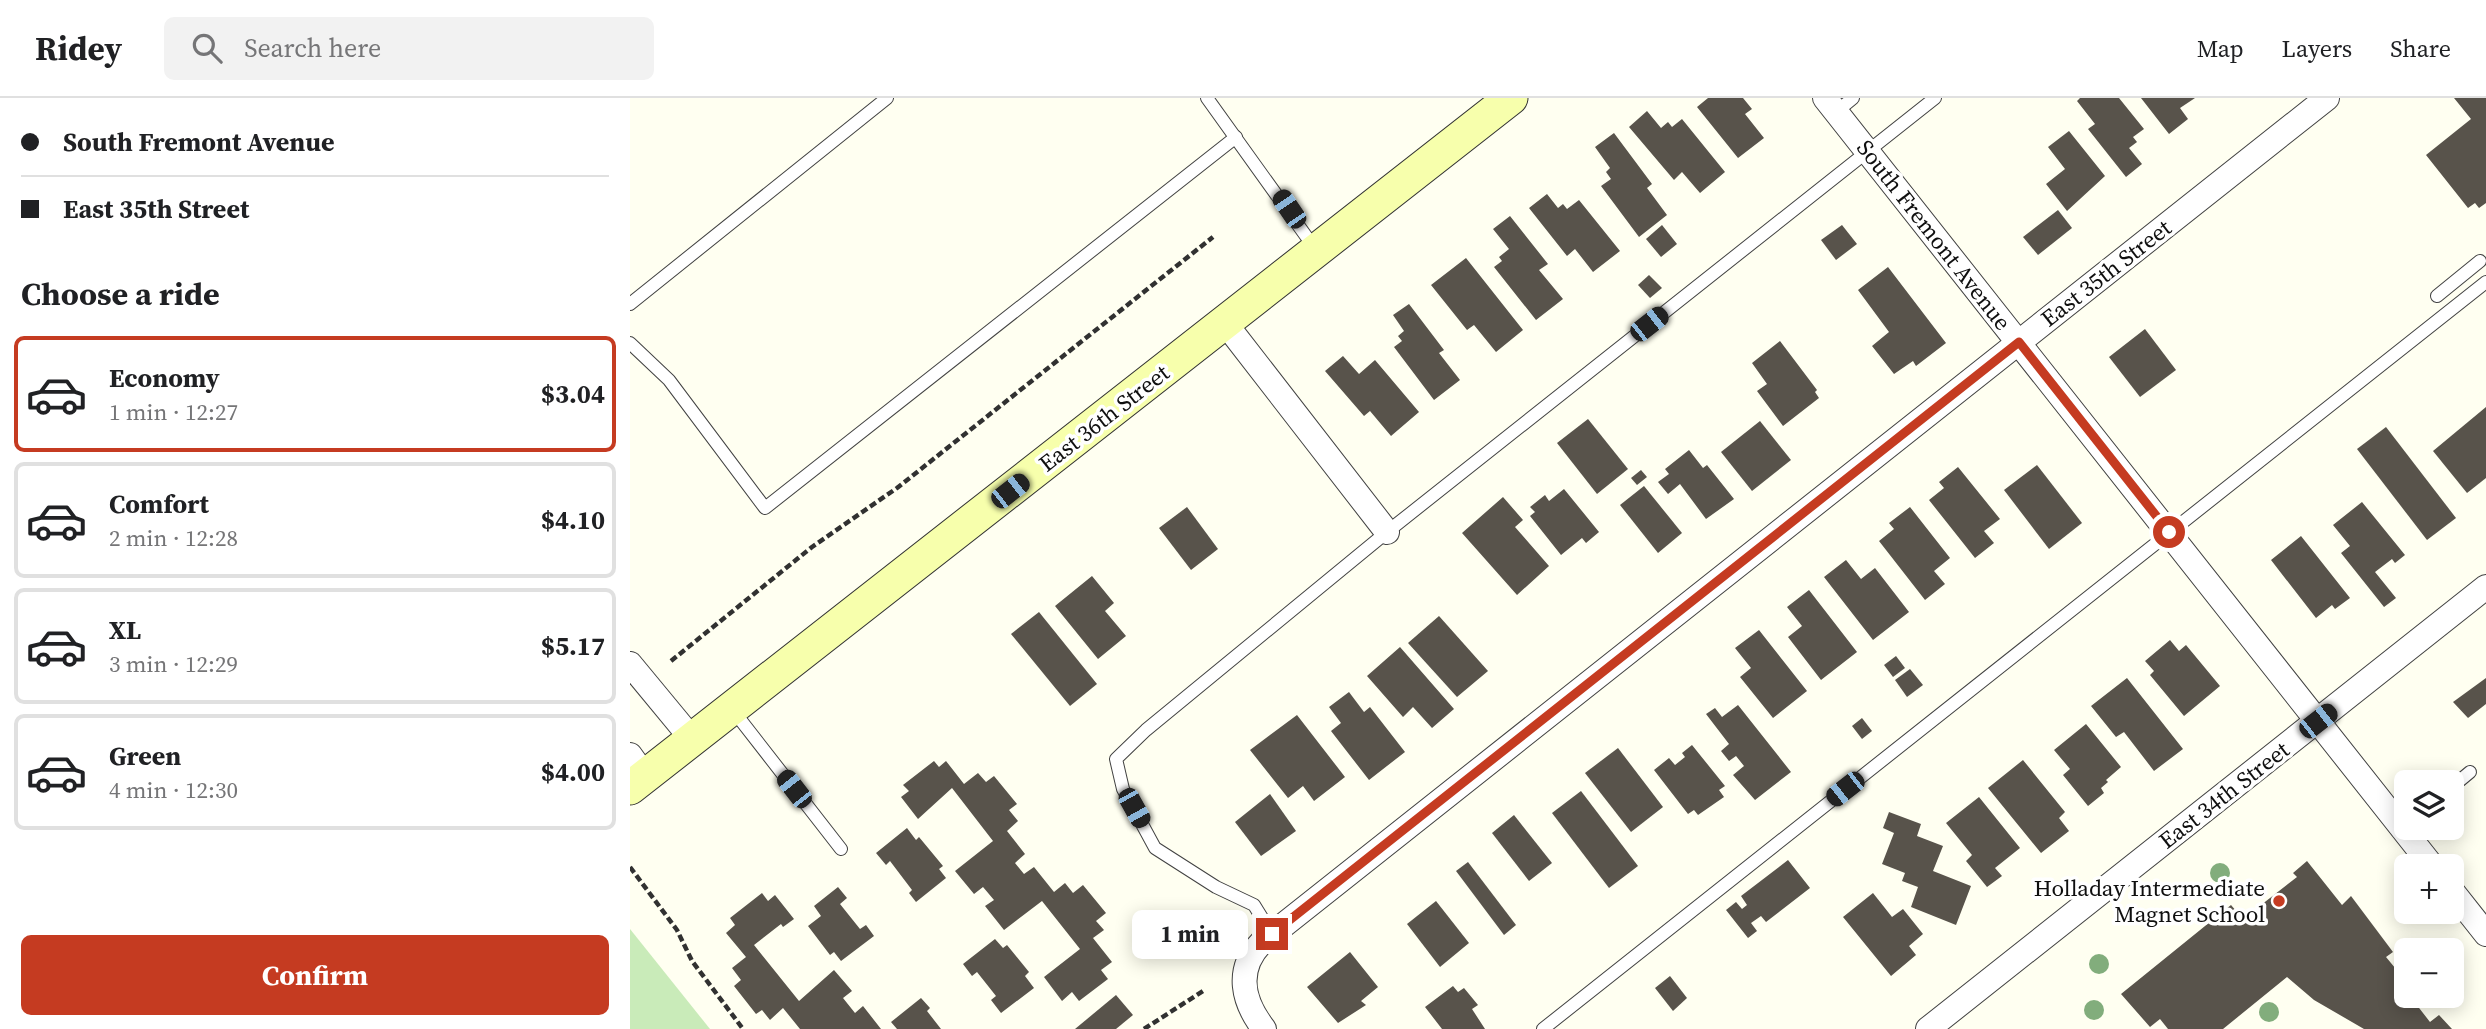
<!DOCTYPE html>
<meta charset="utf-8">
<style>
:root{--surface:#fff;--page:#f2f2f2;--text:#202124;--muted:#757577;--line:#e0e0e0;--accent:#c53b21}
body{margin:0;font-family:"Source Serif 4",serif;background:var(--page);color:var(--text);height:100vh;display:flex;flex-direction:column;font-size:26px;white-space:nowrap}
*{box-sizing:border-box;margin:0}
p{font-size:23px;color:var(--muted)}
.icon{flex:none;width:38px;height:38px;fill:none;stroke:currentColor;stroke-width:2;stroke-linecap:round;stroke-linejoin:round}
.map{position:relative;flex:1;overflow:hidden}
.details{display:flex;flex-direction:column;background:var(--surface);width:630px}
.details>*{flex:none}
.top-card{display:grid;align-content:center;height:154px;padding:0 21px;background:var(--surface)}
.buttons{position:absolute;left:1764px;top:672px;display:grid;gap:14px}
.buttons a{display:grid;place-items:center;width:70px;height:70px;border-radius:10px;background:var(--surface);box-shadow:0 4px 18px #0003;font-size:35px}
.end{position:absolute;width:32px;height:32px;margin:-16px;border:9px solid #c53b21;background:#fff;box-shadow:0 0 0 4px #fff}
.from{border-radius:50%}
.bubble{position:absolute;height:49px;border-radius:10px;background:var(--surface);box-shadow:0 4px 18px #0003;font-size:23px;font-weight:700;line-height:49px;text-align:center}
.car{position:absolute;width:21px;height:42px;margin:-21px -10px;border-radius:9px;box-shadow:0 0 5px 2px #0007;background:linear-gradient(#222 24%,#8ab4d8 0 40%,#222 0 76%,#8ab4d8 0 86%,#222 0)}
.top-card b{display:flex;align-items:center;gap:24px;height:66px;font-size:26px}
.top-card b+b{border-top:2px solid var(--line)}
.top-card i{width:18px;height:18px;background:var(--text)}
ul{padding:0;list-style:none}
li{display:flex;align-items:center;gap:21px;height:116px;margin:0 14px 10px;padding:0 7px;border:4px solid var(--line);border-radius:10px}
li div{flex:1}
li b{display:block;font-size:26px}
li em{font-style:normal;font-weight:700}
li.current{border-color:var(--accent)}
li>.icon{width:63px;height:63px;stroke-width:1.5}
h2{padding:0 21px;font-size:32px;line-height:84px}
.action{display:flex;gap:14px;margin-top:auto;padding:14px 21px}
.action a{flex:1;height:80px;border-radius:10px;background:var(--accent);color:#fff;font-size:28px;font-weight:700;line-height:80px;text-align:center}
header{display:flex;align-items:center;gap:42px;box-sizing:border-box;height:98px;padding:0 35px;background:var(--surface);border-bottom:2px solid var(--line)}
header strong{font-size:33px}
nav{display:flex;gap:38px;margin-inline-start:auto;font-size:24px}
.search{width:490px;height:63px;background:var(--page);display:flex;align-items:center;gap:18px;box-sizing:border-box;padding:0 24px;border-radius:10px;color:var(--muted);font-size:26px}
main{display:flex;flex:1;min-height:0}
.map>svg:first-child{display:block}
.green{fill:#c9ebb9}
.building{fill:#58534b}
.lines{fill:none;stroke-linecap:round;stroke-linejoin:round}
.lane-casing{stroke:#424242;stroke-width:14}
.street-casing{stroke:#424242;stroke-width:26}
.secondary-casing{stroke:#313131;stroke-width:35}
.path{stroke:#313131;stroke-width:4.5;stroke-dasharray:7 3.5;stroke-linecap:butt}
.lane{stroke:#fff;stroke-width:12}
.street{stroke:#fff;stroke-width:24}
.secondary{stroke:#f7ffac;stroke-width:33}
.tree{fill:#82ad7c}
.route{stroke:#c53b21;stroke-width:9}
.poi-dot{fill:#c53b21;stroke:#fff;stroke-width:2.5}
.labels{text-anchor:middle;stroke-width:7;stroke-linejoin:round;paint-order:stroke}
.street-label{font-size:23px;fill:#0f0f0f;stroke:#fff}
.poi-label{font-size:23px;fill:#0f0f0f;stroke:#fff;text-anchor:end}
</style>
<header>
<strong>Ridey</strong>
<div class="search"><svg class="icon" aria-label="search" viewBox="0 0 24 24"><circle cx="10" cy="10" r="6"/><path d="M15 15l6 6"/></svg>Search here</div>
<nav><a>Map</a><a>Layers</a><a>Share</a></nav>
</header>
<main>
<section class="details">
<div class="top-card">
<b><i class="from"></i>South Fremont Avenue</b>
<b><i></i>East 35th Street</b>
</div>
<h2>Choose a ride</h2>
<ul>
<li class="current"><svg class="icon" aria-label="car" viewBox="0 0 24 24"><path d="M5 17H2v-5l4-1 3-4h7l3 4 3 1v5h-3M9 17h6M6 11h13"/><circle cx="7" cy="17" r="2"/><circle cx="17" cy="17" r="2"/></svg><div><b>Economy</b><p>1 min · 12:27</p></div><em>$3.04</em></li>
<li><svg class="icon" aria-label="car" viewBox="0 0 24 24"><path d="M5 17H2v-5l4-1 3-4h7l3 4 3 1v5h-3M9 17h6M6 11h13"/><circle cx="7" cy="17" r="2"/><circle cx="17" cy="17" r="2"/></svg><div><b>Comfort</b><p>2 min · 12:28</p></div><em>$4.10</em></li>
<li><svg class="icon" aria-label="car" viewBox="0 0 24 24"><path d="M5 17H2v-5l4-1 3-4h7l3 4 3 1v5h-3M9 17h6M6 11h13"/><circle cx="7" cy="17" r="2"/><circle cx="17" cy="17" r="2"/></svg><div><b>XL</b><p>3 min · 12:29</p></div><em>$5.17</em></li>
<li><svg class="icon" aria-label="car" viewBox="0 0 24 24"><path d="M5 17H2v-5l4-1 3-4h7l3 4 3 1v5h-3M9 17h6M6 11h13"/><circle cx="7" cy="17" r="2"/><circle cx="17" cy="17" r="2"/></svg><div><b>Green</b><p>4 min · 12:30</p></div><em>$4.00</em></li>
</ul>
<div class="action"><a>Confirm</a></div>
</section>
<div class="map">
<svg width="1856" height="931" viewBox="0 0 1856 931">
<rect width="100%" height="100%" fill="#fffff1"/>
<polygon class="green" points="0,831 80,931 0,931"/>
<g class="building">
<polygon points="1078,0 1113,0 1122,11 1115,16 1134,40 1108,60 1067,9"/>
<polygon points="1450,0 1489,0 1514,31 1503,39 1507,44 1499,50 1512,66 1496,79 1458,31 1465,26 1447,3"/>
<polygon points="1511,0 1565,0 1550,10 1558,21 1539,36"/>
<polygon points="1824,0 1856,0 1856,105 1849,110 1845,105 1838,110 1796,57 1841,21"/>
<polygon points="1017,13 1031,30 1038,24 1042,29 1052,21 1095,74 1070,95 1052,74 1044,82 999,29"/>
<polygon points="1439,33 1475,78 1437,113 1416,86 1435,71 1418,49"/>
<polygon points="984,35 1022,86 1017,90 1037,117 1009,139 971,88 981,81 976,74 980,70 965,49"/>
<polygon points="917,96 928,110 933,106 937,111 949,102 990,153 963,174 945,151 937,158 899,110"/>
<polygon points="1428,112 1442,130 1408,157 1393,139"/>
<polygon points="880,118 918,166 909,172 933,201 906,222 864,169 872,163 869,159 879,151 863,131"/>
<polygon points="1032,127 1047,146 1031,159 1016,141"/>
<polygon points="1212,127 1227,146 1206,162 1191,142"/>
<polygon points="836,160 893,232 866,254 844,227 837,232 801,187"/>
<polygon points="1258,169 1316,245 1286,268 1283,263 1264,276 1242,248 1259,234 1228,192"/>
<polygon points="1019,177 1032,190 1020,200 1008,187"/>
<polygon points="779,206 814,252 809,255 830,282 804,302 764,249 772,243 768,238 774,233 763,217"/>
<polygon points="1515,231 1546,272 1510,299 1479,259"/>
<polygon points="1150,243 1187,292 1185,294 1189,300 1153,328 1127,293 1137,286 1122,265"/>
<polygon points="713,258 729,276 745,262 789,314 761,338 740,313 734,318 695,273"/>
<polygon points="1856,309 1856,380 1837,395 1803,353"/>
<polygon points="958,321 998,371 967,396 927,345"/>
<polygon points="1130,323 1161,362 1122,393 1091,354"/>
<polygon points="1756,329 1826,420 1797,442 1727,351"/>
<polygon points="1059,352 1073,370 1077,367 1104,401 1076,421 1050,386 1038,396 1028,384 1039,376 1035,371"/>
<polygon points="1407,367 1452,425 1419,451 1374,392"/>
<polygon points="1328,369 1370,421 1354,433 1364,445 1345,460 1299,402 1314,390 1309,384"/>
<polygon points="1011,372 1017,379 1007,387 1001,380"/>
<polygon points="1014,388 1052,435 1028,455 990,407"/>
<polygon points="934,391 969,434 956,445 952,440 931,457 900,418 905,414 900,409 915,397 919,403"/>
<polygon points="873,399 893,422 885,429 919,468 887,497 832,435"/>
<polygon points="1732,404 1775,457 1765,465 1762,461 1745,474 1766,500 1754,509 1711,455 1720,448 1703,427"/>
<polygon points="557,409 588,451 561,472 529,430"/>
<polygon points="1280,409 1320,460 1304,473 1315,486 1295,502 1249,443 1264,431 1259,425"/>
<polygon points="1671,438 1720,500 1705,511 1702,507 1686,520 1641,462"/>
<polygon points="1216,462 1231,481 1245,470 1279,514 1243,542 1194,479"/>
<polygon points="462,478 484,505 475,513 496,538 468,561 425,508"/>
<polygon points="1179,492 1227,554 1191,582 1158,539 1172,528 1157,509"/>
<polygon points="409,514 467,586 440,608 381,536"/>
<polygon points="809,518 858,573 827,599 778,545"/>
<polygon points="1129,532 1177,593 1143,620 1110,579 1121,570 1105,550"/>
<polygon points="1540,542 1549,553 1556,547 1590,588 1554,618 1520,577 1524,573 1515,563"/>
<polygon points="770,549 824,611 802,630 783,609 773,619 737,578"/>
<polygon points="1266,558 1275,570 1263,579 1254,567"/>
<polygon points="1280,571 1293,587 1277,599 1265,582"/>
<polygon points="1497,580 1553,651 1524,673 1494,634 1486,639 1461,608"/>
<polygon points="1856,580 1856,606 1838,620 1823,604"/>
<polygon points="719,594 734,614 740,609 775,654 739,682 701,633 711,625 699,609"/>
<polygon points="1108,607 1161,674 1125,702 1103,677 1114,668 1106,658 1099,663 1091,653 1099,646 1076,616 1085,610 1092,619"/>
<polygon points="667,617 715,679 684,703 673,688 658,700 620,652"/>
<polygon points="1232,620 1242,633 1232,641 1222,628"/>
<polygon points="1456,626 1491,669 1476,682 1478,684 1471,690 1474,695 1458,708 1433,677 1440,671 1424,652"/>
<polygon points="1062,647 1095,688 1089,692 1094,699 1068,717 1064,712 1058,716 1024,672 1039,660 1045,667 1055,659 1052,655"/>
<polygon points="988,650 1033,709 1001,734 955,675"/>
<polygon points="1393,662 1435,714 1429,720 1439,733 1411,755 1358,690"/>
<polygon points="304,663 309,669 316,663 334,686 348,675 356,684 364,678 387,706 379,712 388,723 377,733 395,756 385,765 394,776 404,769 424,794 435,785 443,795 453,787 476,815 466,823 474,832 463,840 482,864 471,872 478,881 449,903 442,894 432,903 414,879 450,851 412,803 374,832 355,808 364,802 353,789 344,796 325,773 363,743 322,690 288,721 271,699 279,693 273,687"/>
<polygon points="951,693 1008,768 979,790 922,715"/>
<polygon points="640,696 666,733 631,758 605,724"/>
<polygon points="1349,699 1390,750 1365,770 1372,778 1357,789 1336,763 1342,757 1316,725"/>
<polygon points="1259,714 1291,726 1287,738 1313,748 1303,773 1341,788 1326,827 1281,809 1288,789 1272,783 1275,775 1252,766 1264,735 1253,730"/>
<polygon points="884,717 922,765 899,783 862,735"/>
<polygon points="277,730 286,742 289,739 313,768 309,771 316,780 286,804 279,795 282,792 260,763 256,767 246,755"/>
<polygon points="1158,762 1180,790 1136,824 1131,818 1121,825 1127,833 1118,840 1096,812 1106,804 1112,811 1117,807 1111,798"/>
<polygon points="1677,763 1712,807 1721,798 1763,854 1756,859 1775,882 1769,895 1780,908 1786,906 1800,924 1809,917 1822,931 1734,931 1684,902 1657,879 1593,931 1538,931 1530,921 1520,929 1491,896 1601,807 1613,821 1667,779 1663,775"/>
<polygon points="838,764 886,827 874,837 826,773"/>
<polygon points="208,789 217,800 210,806 230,831 236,827 244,838 211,863 204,854 200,857 178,828 191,818 184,808"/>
<polygon points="132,795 138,803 145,797 164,821 153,829 151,826 124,847 169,903 204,872 222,893 213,900 225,915 233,908 251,931 170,931 153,910 140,922 132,912 126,916 104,888 111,882 102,870 116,859 96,835 105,827 100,820"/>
<polygon points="1243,795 1262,819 1273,811 1293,836 1279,848 1286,857 1261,878 1213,819"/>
<polygon points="806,803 839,845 810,869 777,826"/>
<polygon points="365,841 373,850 377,847 399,874 395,878 404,890 371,915 361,902 366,898 347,874 342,878 333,866"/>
<polygon points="720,854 748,889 731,903 736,907 708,925 677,889"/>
<polygon points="1040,878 1057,900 1043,913 1025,890"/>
<polygon points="823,888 828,894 834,890 848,907 842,911 855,931 812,931 795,909"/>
<polygon points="486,897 503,917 486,931 445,931"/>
<polygon points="291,900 300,910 297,913 311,931 267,931 261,924"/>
</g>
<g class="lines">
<g class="lane-casing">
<g id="lane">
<polyline points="577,0 686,152"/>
<polyline points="1206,14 1223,0"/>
<polyline points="1807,198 1850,163"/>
<polyline points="0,206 257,0"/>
<polyline points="0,245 39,282 135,410 606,39"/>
<polyline points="102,611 211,751"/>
<polyline points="1822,689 1840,674"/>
<polyline points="642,836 624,807 586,789 525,750 493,691 486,661 516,632 757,434 1305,0"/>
<polyline points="913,931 1856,184"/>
</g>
</g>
<g class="street-casing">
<g id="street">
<polyline points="1195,0 1802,768"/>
<polyline points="595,225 757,434"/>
<polyline points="0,566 62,641"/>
<polyline points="0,657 15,678"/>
<polyline points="1822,793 1856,836"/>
<path d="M634,931C613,904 605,872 631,845L1697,0"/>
<polyline points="1298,931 1856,489"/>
</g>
</g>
<g class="secondary-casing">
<polyline id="secondary" points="0,690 881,0"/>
</g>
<g class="path">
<polyline points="41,563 182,449 267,390 583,139"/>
<polyline points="0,769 47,832 62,863 113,931"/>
<polyline points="514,931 573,893"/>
</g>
<use href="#lane" class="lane"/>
<use href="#street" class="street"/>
<use href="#secondary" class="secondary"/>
</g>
<g class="tree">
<circle cx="1590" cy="775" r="10"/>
<circle cx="1469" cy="866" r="10"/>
<circle cx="1464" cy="912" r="10"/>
<circle cx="1639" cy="914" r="10"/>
</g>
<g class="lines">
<polyline class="route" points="642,836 1389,244 1539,434"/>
</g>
<circle class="poi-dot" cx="1649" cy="803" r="7"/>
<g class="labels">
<g class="street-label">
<text transform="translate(1304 137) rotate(52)" y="8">South Fremont Avenue</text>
<text transform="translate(1476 175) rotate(-38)" y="8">East 35th Street</text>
<text transform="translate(474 320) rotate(-38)" y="8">East 36th Street</text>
<text transform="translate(1594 697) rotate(-38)" y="8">East 34th Street</text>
</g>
<g class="poi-label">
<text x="1635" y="798">Holladay Intermediate<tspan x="1635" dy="26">Magnet School</tspan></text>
</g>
</g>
</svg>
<div class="buttons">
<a><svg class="icon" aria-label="layers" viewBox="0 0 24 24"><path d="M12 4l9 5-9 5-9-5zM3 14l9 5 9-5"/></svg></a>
<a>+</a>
<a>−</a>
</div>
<i class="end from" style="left:1539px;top:434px"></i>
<i class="end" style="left:642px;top:836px"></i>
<div class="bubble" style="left:502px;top:812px;width:116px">1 min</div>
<i class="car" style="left:659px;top:111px;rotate:326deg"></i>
<i class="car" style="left:1019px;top:226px;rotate:52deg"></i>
<i class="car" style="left:380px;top:393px;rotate:52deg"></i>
<i class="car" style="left:1688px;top:623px;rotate:52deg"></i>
<i class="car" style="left:164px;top:691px;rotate:322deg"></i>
<i class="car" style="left:1215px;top:691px;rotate:232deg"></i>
<i class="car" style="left:504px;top:710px;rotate:151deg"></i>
</div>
</main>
